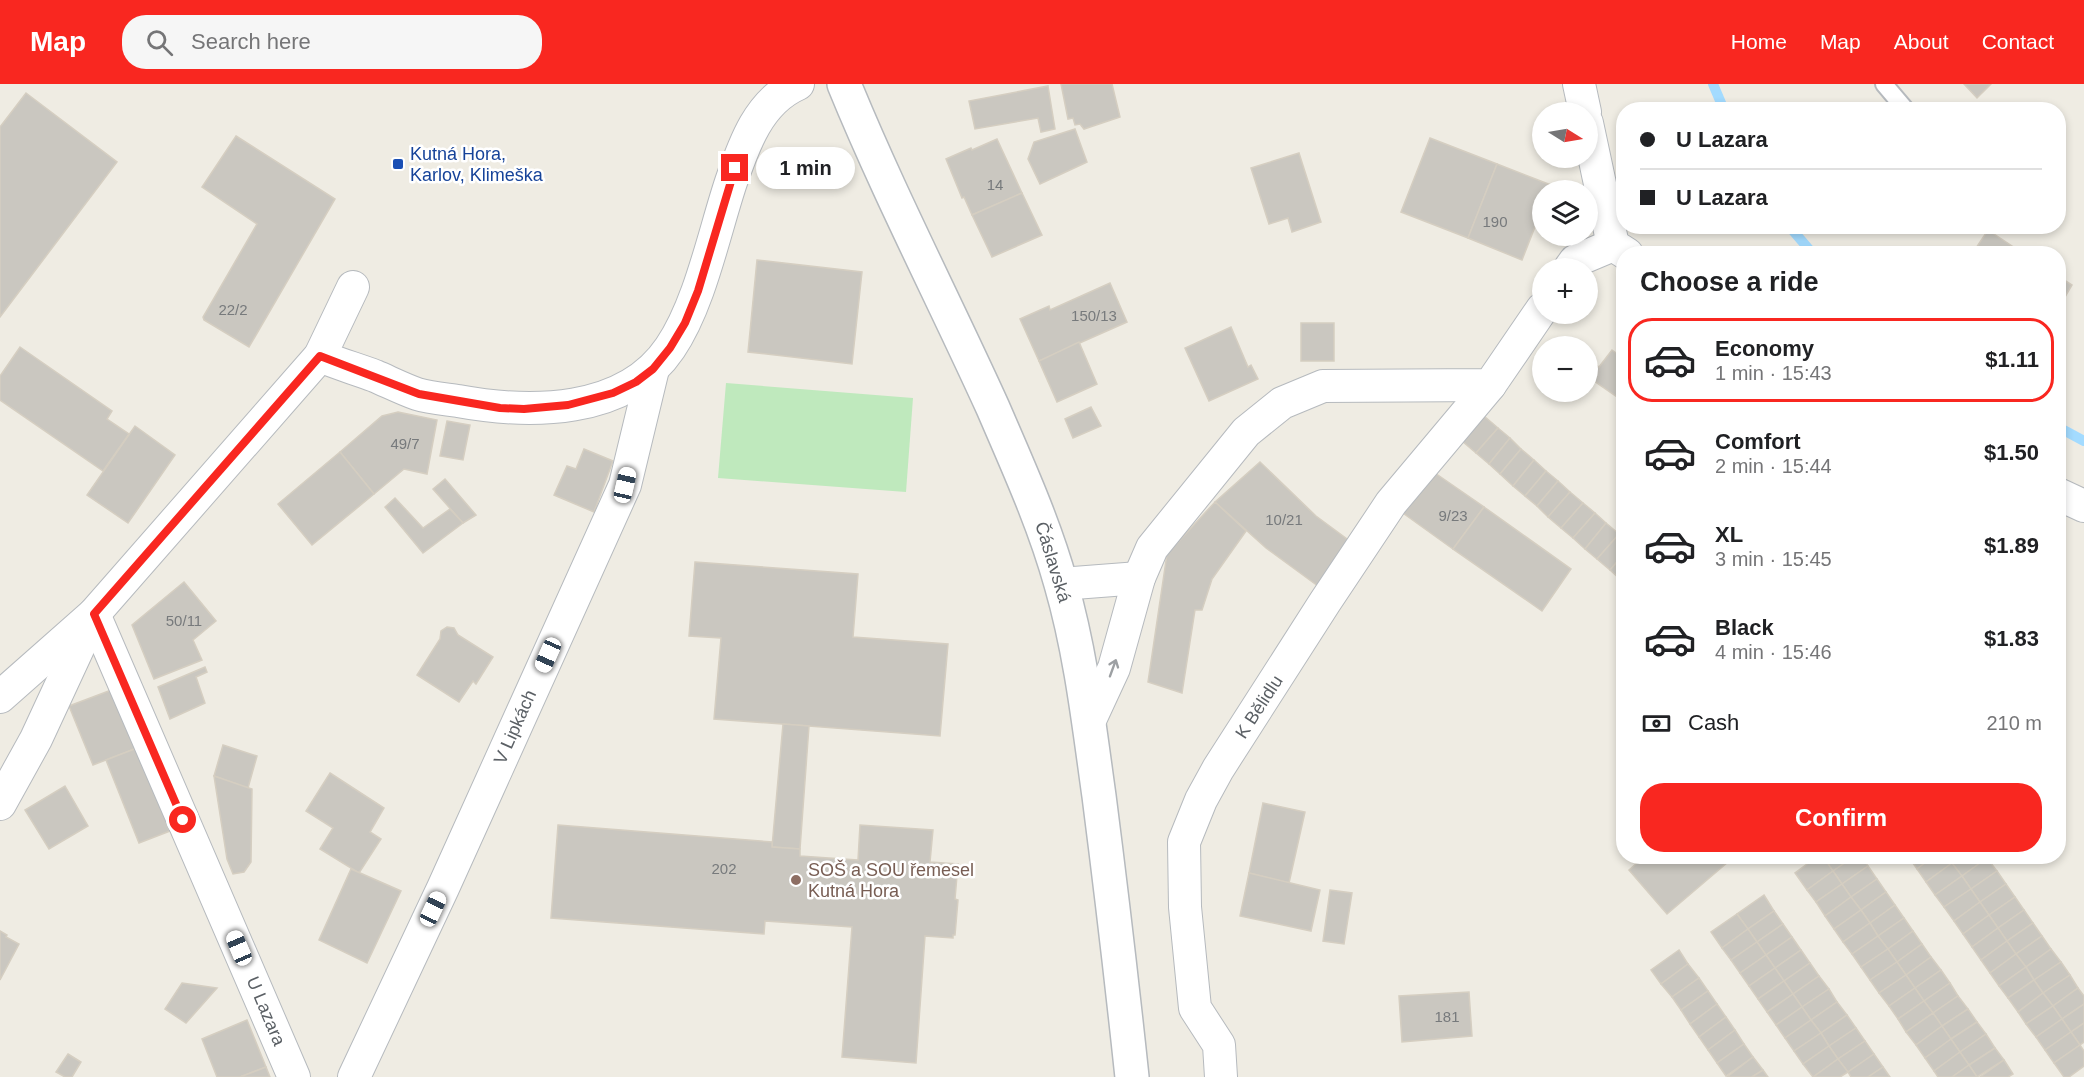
<!DOCTYPE html>
<meta charset="utf-8">
<style>
:root{--surface:#fff;--page:#f6f6f6;--text:#202124;--muted:#757577;--line:#e0e0e0;--accent:#f92720}
body{margin:0;font-family:Arial,sans-serif;background:var(--page);color:var(--text);height:100vh;display:flex;flex-direction:column;font-size:22px;white-space:nowrap}
*{box-sizing:border-box;margin:0}
p{font-size:20px;color:var(--muted)}
.icon{flex:none;width:33px;height:33px;fill:none;stroke:currentColor;stroke-width:2;stroke-linecap:round;stroke-linejoin:round}
.map{position:relative;flex:1;overflow:hidden}
.drawer{position:absolute;left:1616px;top:162px;width:450px;height:618px;display:flex;flex-direction:column;background:var(--surface);border-radius:24px;box-shadow:0 3px 9px #0003}
.drawer>*{flex:none}
.banner{position:absolute;left:1616px;top:18px;width:450px;height:132px;border-radius:24px;box-shadow:0 3px 9px #0003;display:grid;align-content:center;height:132px;padding:0 24px;background:var(--surface)}
.needle{width:39px;rotate:101deg}
.tools{position:absolute;left:1532px;top:18px;display:grid;gap:12px}
.tools a{display:grid;place-items:center;width:66px;height:66px;border-radius:50%;background:var(--surface);box-shadow:0 3px 9px #0003;font-size:30px}
.end{position:absolute;width:27px;height:27px;margin:-14px;border:8px solid #f92720;background:#fff;box-shadow:0 0 0 3px #fff}
.from{border-radius:50%}
.bubble{position:absolute;height:42px;border-radius:21px;background:var(--surface);box-shadow:0 3px 9px #0003;font-size:20px;font-weight:800;line-height:42px;text-align:center}
.car{position:absolute;width:18px;height:36px;margin:-18px -9px;border-radius:8px;box-shadow:0 0 4px 2px #0007;background:linear-gradient(#fff 24%,#345 0 40%,#fff 0 76%,#345 0 86%,#fff 0)}
.banner b{display:flex;align-items:center;gap:21px;height:57px;font-size:22px}
.banner b+b{border-top:2px solid var(--line)}
.banner i{width:15px;height:15px;background:var(--text)}
ul{padding:0;list-style:none}
li{display:flex;align-items:center;gap:18px;height:84px;margin:0 12px 9px;padding:0 12px;border:3px solid transparent;border-radius:24px}
li div{flex:1}
li b{display:block;font-size:22px}
li em{font-style:normal;font-weight:800}
li.current{border-color:var(--accent)}
li>.icon{width:54px;height:54px;stroke-width:1.5}
h2{padding:0 24px;font-size:27px;line-height:72px}
.pay{display:flex;align-items:center;gap:15px;height:66px;padding:0 24px;font-size:22px}
.pay p{margin-inline-start:auto}
.button{display:flex;gap:12px;margin-top:auto;padding:12px 24px}
.button a{flex:1;height:69px;border-radius:24px;background:var(--accent);color:#fff;font-size:24px;font-weight:800;line-height:69px;text-align:center}
header{display:flex;align-items:center;gap:36px;box-sizing:border-box;height:84px;padding:0 30px;background:var(--accent);color:#fff}
header strong{font-size:28px}
nav{display:flex;gap:33px;margin-inline-start:auto;font-size:21px}
.search{width:420px;height:54px;background:var(--page);display:flex;align-items:center;gap:15px;box-sizing:border-box;padding:0 21px;border-radius:24px;color:var(--muted);font-size:22px}
.map>svg:first-child{display:block}
.green{fill:#bfe9bd}
.lines{fill:none;stroke-linecap:round;stroke-linejoin:round}
.stream{stroke:#a3dbff;stroke-width:10}
.building{fill:#cac7c0;stroke:#d5cec1;stroke-width:1.5}
.service-casing{stroke:#b6babe;stroke-width:20}
.minor-casing{stroke:#b6babe;stroke-width:34}
.tertiary-casing{stroke:#b6babe;stroke-width:36}
.service{stroke:#fff;stroke-width:16}
.minor{stroke:#fff;stroke-width:32}
.tertiary{stroke:#fff;stroke-width:33}
.oneway{stroke:#9da0a3}
.route{stroke:#f92720;stroke-width:8}
.transit-dot{fill:#1a4fb4;stroke:#fff;stroke-width:2}
.education-dot{fill:#8d6e63;stroke:#fff;stroke-width:2}
.labels{text-anchor:middle;stroke-width:5;stroke-linejoin:round;paint-order:stroke}
.number-label{font-size:15px;fill:#777a7c}
.transit-label{font-size:18px;fill:#164399;stroke:#fff;text-anchor:start}
.street-label{font-size:18px;fill:#5b6065;stroke:#fff}
.education-label{font-size:18px;fill:#785e54;stroke:#fff;text-anchor:start}
</style>
<header>
<strong>Map</strong>
<div class="search"><svg class="icon" aria-label="search" viewBox="0 0 24 24"><circle cx="10" cy="10" r="6"/><path d="M15 15l6 6"/></svg>Search here</div>
<nav><a>Home</a><a>Map</a><a>About</a><a>Contact</a></nav>
</header>
<div class="map">
<svg width="2084" height="993" viewBox="0 0 2084 993">
<rect width="100%" height="100%" fill="#efece3"/>
<polygon class="green" points="726,299 913,314 906,408 718,394"/>
<g class="lines">
<g class="stream">
<polyline points="1713,0 1724,26"/>
<polyline points="1789,142 1813,170"/>
<polyline points="2058,343 2084,357"/>
</g>
</g>
<g class="building">
<polygon points="1061,0 1112,0 1120,33 1084,45 1080,40 1075,41 1073,34 1068,35"/>
<polygon points="1964,0 1991,0 1977,14"/>
<polygon points="1048,2 1055,45 1041,48 1038,34 975,45 969,17"/>
<polygon points="26,9 117,78 0,233 0,43"/>
<polygon points="1075,45 1087,78 1040,100 1028,75 1034,58"/>
<polygon points="236,52 335,115 249,263 204,236 203,233 257,140 202,103"/>
<polygon points="1430,54 1497,80 1468,154 1401,128"/>
<polygon points="997,55 1022,109 972,131 964,113 962,114 946,75 971,64 972,66"/>
<polygon points="1299,69 1321,138 1292,148 1288,134 1269,140 1251,84"/>
<polygon points="1497,80 1551,101 1549,106 1542,106 1542,125 1522,176 1468,154"/>
<polygon points="1022,109 1042,151 992,173 972,131"/>
<polygon points="1988,146 2024,170 1972,170"/>
<polygon points="757,176 862,188 852,280 748,268"/>
<polygon points="2058,192 2072,201 2058,225"/>
<polygon points="1110,199 1127,238 1039,277 1020,235 1049,222 1050,226"/>
<rect x="1301" y="239" width="33" height="38"/>
<polygon points="1231,243 1248,283 1251,281 1258,295 1209,317 1185,264"/>
<polygon points="1079,258 1097,300 1057,318 1039,277"/>
<polygon points="20,263 112,327 107,335 129,350 103,387 0,316 0,292"/>
<polygon points="1612,266 1623,274 1623,317 1587,292 1587,286 1592,279 1599,283"/>
<polygon points="1091,323 1101,342 1073,354 1065,335"/>
<polygon points="398,328 437,336 427,390 404,385 374,410 340,368 382,332"/>
<polygon points="1484,332 1498,344 1476,369 1462,357"/>
<polygon points="447,337 470,341 463,376 440,372"/>
<polygon points="135,342 175,371 128,439 87,411"/>
<polygon points="1498,344 1510,354 1489,380 1476,369"/>
<polygon points="1510,354 1521,365 1500,390 1489,380"/>
<polygon points="584,365 613,377 594,428 554,411 567,382 576,385"/>
<polygon points="1521,365 1534,376 1513,402 1500,390"/>
<polygon points="340,368 374,410 312,461 278,420"/>
<polygon points="1534,376 1546,387 1525,412 1513,402"/>
<polygon points="1260,378 1316,432 1351,458 1322,505 1266,464 1215,418"/>
<polygon points="1546,387 1558,397 1537,422 1525,412"/>
<polygon points="1435,389 1484,423 1453,465 1400,427"/>
<polygon points="445,395 476,431 463,439 433,405"/>
<polygon points="1558,397 1570,408 1548,433 1537,422"/>
<polygon points="1570,408 1583,419 1561,444 1548,433"/>
<polygon points="395,414 423,444 450,425 463,439 423,469 385,423"/>
<polygon points="1215,418 1246,447 1212,495 1202,526 1195,526 1182,609 1148,598 1167,470"/>
<polygon points="1583,419 1595,429 1573,454 1561,444"/>
<polygon points="1484,423 1571,485 1542,527 1453,465"/>
<polygon points="1595,429 1606,439 1585,465 1573,454"/>
<polygon points="1606,439 1619,450 1597,475 1585,465"/>
<polygon points="1619,450 1623,454 1623,471 1610,486 1597,475"/>
<polygon points="1623,471 1623,495 1622,497 1610,486"/>
<polygon points="695,478 858,490 853,553 948,560 940,652 714,635 721,554 689,552"/>
<polygon points="184,498 216,537 193,556 202,576 154,595 132,541"/>
<polygon points="447,543 454,544 458,551 493,573 476,600 473,597 459,618 417,591 440,555 441,547"/>
<polygon points="205,583 207,588 196,593 205,619 170,635 158,603"/>
<polygon points="114,605 137,664 93,681 69,622"/>
<polygon points="783,640 809,642 800,765 772,763"/>
<polygon points="223,661 257,672 248,704 214,692"/>
<polygon points="137,664 170,747 139,759 106,676"/>
<polygon points="330,689 384,724 370,748 381,755 359,789 320,765 333,744 306,727"/>
<polygon points="214,692 252,705 251,778 244,788 233,790 227,775"/>
<polygon points="65,702 88,742 49,765 25,726"/>
<polygon points="1263,719 1305,728 1289,799 1249,789"/>
<polygon points="558,741 772,758 772,763 800,765 800,772 858,776 860,741 933,746 930,778 958,780 955,815 958,816 955,851 953,851 953,854 925,852 916,979 842,973 852,843 765,837 764,850 551,834"/>
<polygon points="1645,772 1735,772 1667,830 1629,786"/>
<polygon points="1818,772 1823,772 1833,787 1807,806 1795,789"/>
<polygon points="1823,772 1855,772 1833,787"/>
<polygon points="1855,772 1861,772 1868,782 1842,800 1833,787"/>
<polygon points="1908,772 1934,772 1917,785"/>
<polygon points="1934,772 1948,772 1952,779 1926,798 1917,785"/>
<polygon points="1948,772 1962,772 1952,779"/>
<polygon points="1962,772 1986,772 1987,774 1962,792 1952,779"/>
<polygon points="1987,774 1997,787 1971,805 1962,792"/>
<polygon points="1952,779 1962,792 1935,811 1926,798"/>
<polygon points="1868,782 1877,795 1851,813 1842,800"/>
<polygon points="351,785 401,807 367,879 319,856"/>
<polygon points="1833,787 1842,800 1816,818 1807,806"/>
<polygon points="1997,787 2006,800 1980,818 1971,805"/>
<polygon points="1249,789 1320,806 1311,847 1240,832"/>
<polygon points="1962,792 1971,805 1944,823 1935,811"/>
<polygon points="1877,795 1886,808 1861,826 1851,813"/>
<polygon points="1842,800 1851,813 1825,832 1816,818"/>
<polygon points="2006,800 2015,813 1989,831 1980,818"/>
<polygon points="1971,805 1980,818 1954,837 1944,823"/>
<polygon points="1330,806 1352,809 1344,860 1323,857"/>
<polygon points="1886,808 1895,821 1870,839 1861,826"/>
<polygon points="1764,811 1774,827 1748,845 1737,830"/>
<polygon points="1851,813 1861,826 1834,845 1825,832"/>
<polygon points="2015,813 2024,826 1998,844 1989,831"/>
<polygon points="1980,818 1989,831 1963,850 1954,837"/>
<polygon points="1895,821 1904,834 1878,852 1870,839"/>
<polygon points="1861,826 1870,839 1843,858 1834,845"/>
<polygon points="2024,826 2033,839 2007,857 1998,844"/>
<polygon points="1774,827 1783,840 1757,858 1748,845"/>
<polygon points="1737,830 1748,845 1722,864 1711,848"/>
<polygon points="1989,831 1998,844 1972,863 1963,850"/>
<polygon points="1904,834 1913,847 1888,865 1878,852"/>
<polygon points="1870,839 1878,852 1852,870 1843,858"/>
<polygon points="2033,839 2042,852 2016,870 2007,857"/>
<polygon points="1783,840 1792,853 1766,871 1757,858"/>
<polygon points="1998,844 2007,857 1981,876 1972,863"/>
<polygon points="1748,845 1757,858 1731,876 1722,864"/>
<polygon points="0,847 7,851 6,853 19,860 0,896"/>
<polygon points="1913,847 1922,860 1897,878 1888,865"/>
<polygon points="1878,852 1888,865 1861,883 1852,870"/>
<polygon points="2042,852 2051,865 2026,883 2016,870"/>
<polygon points="1792,853 1801,866 1775,884 1766,871"/>
<polygon points="2007,857 2016,870 1990,889 1981,876"/>
<polygon points="1757,858 1766,871 1740,889 1731,876"/>
<polygon points="1922,860 1931,873 1906,891 1897,878"/>
<polygon points="1888,865 1897,878 1870,896 1861,883"/>
<polygon points="2051,865 2061,878 2034,896 2026,883"/>
<polygon points="1679,866 1688,880 1661,900 1651,886"/>
<polygon points="1801,866 1810,879 1784,897 1775,884"/>
<polygon points="2016,870 2026,883 1999,902 1990,889"/>
<polygon points="1766,871 1775,884 1749,902 1740,889"/>
<polygon points="1931,873 1941,886 1915,904 1906,891"/>
<polygon points="1897,878 1906,891 1879,909 1870,896"/>
<polygon points="2061,878 2070,891 2043,909 2034,896"/>
<polygon points="1810,879 1819,892 1793,910 1784,897"/>
<polygon points="1688,880 1699,894 1672,913 1661,900"/>
<polygon points="2026,883 2034,896 2008,914 1999,902"/>
<polygon points="1775,884 1784,897 1758,915 1749,902"/>
<polygon points="1941,886 1950,899 1924,917 1915,904"/>
<polygon points="1906,891 1915,904 1889,922 1879,909"/>
<polygon points="2070,891 2078,904 2053,922 2043,909"/>
<polygon points="1819,892 1829,905 1802,923 1793,910"/>
<polygon points="1699,894 1708,907 1681,926 1672,913"/>
<polygon points="2034,896 2043,909 2018,928 2008,914"/>
<polygon points="1784,897 1793,910 1767,928 1758,915"/>
<polygon points="182,899 217,904 186,939 165,925"/>
<polygon points="1950,899 1958,912 1933,929 1924,917"/>
<polygon points="1915,904 1924,917 1898,935 1889,922"/>
<polygon points="2078,904 2084,912 2084,920 2062,935 2053,922"/>
<polygon points="1829,905 1837,918 1811,936 1802,923"/>
<polygon points="1708,907 1717,920 1690,940 1681,926"/>
<polygon points="1469,908 1472,952 1402,958 1399,912"/>
<polygon points="2043,909 2053,922 2026,940 2018,928"/>
<polygon points="1793,910 1802,923 1776,941 1767,928"/>
<polygon points="1958,912 1968,925 1942,942 1933,929"/>
<polygon points="1924,917 1933,929 1906,948 1898,935"/>
<polygon points="1837,918 1847,931 1821,949 1811,936"/>
<polygon points="1717,920 1726,933 1699,953 1690,940"/>
<polygon points="2084,920 2084,939 2071,948 2062,935"/>
<polygon points="2053,922 2062,935 2036,953 2026,940"/>
<polygon points="1802,923 1811,936 1785,954 1776,941"/>
<polygon points="1968,925 1977,938 1951,955 1942,942"/>
<polygon points="1933,929 1942,942 1916,961 1906,948"/>
<polygon points="1847,931 1856,944 1829,962 1821,949"/>
<polygon points="1726,933 1735,946 1708,966 1699,953"/>
<polygon points="2062,935 2071,948 2045,966 2036,953"/>
<polygon points="247,936 266,983 240,993 217,993 202,955"/>
<polygon points="1811,936 1821,949 1794,967 1785,954"/>
<polygon points="1977,938 1986,950 1960,968 1951,955"/>
<polygon points="2084,939 2084,958 2080,961 2071,948"/>
<polygon points="1942,942 1951,955 1925,974 1916,961"/>
<polygon points="1856,944 1865,957 1838,975 1829,962"/>
<polygon points="1735,946 1744,960 1717,979 1708,966"/>
<polygon points="2071,948 2080,961 2054,979 2045,966"/>
<polygon points="1821,949 1829,962 1803,980 1794,967"/>
<polygon points="1986,950 1995,964 1969,981 1960,968"/>
<polygon points="1951,955 1960,968 1934,987 1925,974"/>
<polygon points="1865,957 1874,970 1848,988 1838,975"/>
<polygon points="1744,960 1753,973 1726,992 1717,979"/>
<polygon points="2080,961 2084,967 2084,982 2069,993 2064,993 2054,979"/>
<polygon points="1829,962 1838,975 1813,993 1803,980"/>
<polygon points="1995,964 2004,976 1977,993 1969,981"/>
<polygon points="1960,968 1969,981 1952,993 1938,993 1934,987"/>
<polygon points="68,970 81,978 72,993 65,993 56,988"/>
<polygon points="1874,970 1883,983 1868,993 1851,993 1848,988"/>
<polygon points="1753,973 1763,986 1752,993 1727,993"/>
<polygon points="1838,975 1848,988 1840,993 1813,993"/>
<polygon points="2004,976 2013,990 2008,993 1980,993"/>
<polygon points="1969,981 1977,993 1952,993"/>
<polygon points="266,983 270,993 240,993"/>
<polygon points="1883,983 1890,993 1868,993"/>
<polygon points="1763,986 1768,993 1752,993"/>
</g>
<g class="lines">
<g class="service-casing">
<polyline id="service" points="1884,0 1906,26"/>
</g>
<g class="minor-casing">
<g id="minor">
<polyline points="1579,0 1585,28"/>
<polyline points="1587,39 1613,161 1627,170"/>
<polyline points="1570,184 1575,177 1613,161"/>
<path d="M320,272C338,280 357,285 375,292C389,298 403,305 417,310C430,314 444,315 458,317C529,330 625,331 670,264C700,220 714,149 731,98C744,60 759,17 798,0"/>
<polyline points="2058,410 2084,422"/>
<polyline points="1061,500 1139,494"/>
<polyline points="0,613 94,530 294,993"/>
<polyline points="1089,638 1114,584 1139,494 1152,464 1246,348 1282,319 1323,302 1490,301 1542,225"/>
<polyline points="0,720 36,655 94,530 320,272 353,203"/>
<polyline points="354,993 443,804 625,401 653,285"/>
<polyline points="1221,993 1219,961 1195,924 1185,823 1184,758 1201,716 1218,685 1325,518 1391,419 1490,301"/>
</g>
</g>
<g class="tertiary-casing">
<path id="tertiary" d="M844,0C889,110 944,216 993,324C1018,382 1044,439 1061,500C1081,569 1089,641 1099,712C1111,805 1122,899 1132,993"/>
</g>
<use href="#service" class="service"/>
<use href="#minor" class="minor"/>
<use href="#tertiary" class="tertiary"/>
</g>
<defs><path id="oneway-shaft" d="M-6 0H5M1.5-3L5.5 0L1.5 3" fill="none" stroke-width="1.6" stroke-linecap="round" stroke-linejoin="round" transform="scale(1.5)"/></defs>
<use class="oneway" href="#oneway-shaft" transform="translate(1113 584) rotate(-70)"/>
<g class="lines">
<polyline class="route" points="183,736 94,530 320,272 419,310 500,324 524,325 568,321 613,309 636,298 653,285 670,264 685,239 698,207 735,84"/>
</g>
<rect class="transit-dot" x="392" y="74" width="12" height="12" rx="3"/>
<circle class="education-dot" cx="796" cy="796" r="6"/>
<g class="labels">
<g class="number-label">
<text x="995" y="106">14</text>
<text x="1495" y="143">190</text>
<text x="233" y="231">22/2</text>
<text x="1094" y="237">150/13</text>
<text x="405" y="365">49/7</text>
<text x="1453" y="437">9/23</text>
<text x="1284" y="441">10/21</text>
<text x="184" y="542">50/11</text>
<text x="724" y="790">202</text>
<text x="1447" y="938">181</text>
</g>
<g class="transit-label">
<text x="410" y="76">Kutná Hora,<tspan x="410" dy="21">Karlov, Klimeška</tspan></text>
</g>
<g class="street-label">
<text transform="translate(1053 478) rotate(73)" y="6">Čáslavská</text>
<text transform="translate(1259 623) rotate(-57)" y="6">K Bělidlu</text>
<text transform="translate(515 643) rotate(-66)" y="6">V Lipkách</text>
<text transform="translate(266 927) rotate(67)" y="6">U Lazara</text>
</g>
<g class="education-label">
<text x="808" y="792">SOŠ a SOU řemesel<tspan x="808" dy="21">Kutná Hora</tspan></text>
</g>
</g>
</svg>
<div class="tools">
<a><svg class="needle" viewBox="-14 -14 28 28"><path d="M0-13l5 13h-10z" fill="#e53935"/><path d="M0 13l5-13h-10z" fill="#757577"/></svg></a>
<a><svg class="icon" aria-label="layers" viewBox="0 0 24 24"><path d="M12 4l9 5-9 5-9-5zM3 14l9 5 9-5"/></svg></a>
<a>+</a>
<a>−</a>
</div>
<i class="end from" style="left:183px;top:736px"></i>
<i class="end" style="left:735px;top:84px"></i>
<div class="bubble" style="left:756px;top:63px;width:99px">1 min</div>
<i class="car" style="left:625px;top:401px;rotate:13deg"></i>
<i class="car" style="left:548px;top:571px;rotate:204deg"></i>
<i class="car" style="left:433px;top:825px;rotate:25deg"></i>
<i class="car" style="left:239px;top:864px;rotate:337deg"></i>
<div class="banner">
<b><i class="from"></i>U Lazara</b>
<b><i></i>U Lazara</b>
</div>
<section class="drawer">
<h2>Choose a ride</h2>
<ul>
<li class="current"><svg class="icon" aria-label="car" viewBox="0 0 24 24"><path d="M5 17H2v-5l4-1 3-4h7l3 4 3 1v5h-3M9 17h6M6 11h13"/><circle cx="7" cy="17" r="2"/><circle cx="17" cy="17" r="2"/></svg><div><b>Economy</b><p>1 min · 15:43</p></div><em>$1.11</em></li>
<li><svg class="icon" aria-label="car" viewBox="0 0 24 24"><path d="M5 17H2v-5l4-1 3-4h7l3 4 3 1v5h-3M9 17h6M6 11h13"/><circle cx="7" cy="17" r="2"/><circle cx="17" cy="17" r="2"/></svg><div><b>Comfort</b><p>2 min · 15:44</p></div><em>$1.50</em></li>
<li><svg class="icon" aria-label="car" viewBox="0 0 24 24"><path d="M5 17H2v-5l4-1 3-4h7l3 4 3 1v5h-3M9 17h6M6 11h13"/><circle cx="7" cy="17" r="2"/><circle cx="17" cy="17" r="2"/></svg><div><b>XL</b><p>3 min · 15:45</p></div><em>$1.89</em></li>
<li><svg class="icon" aria-label="car" viewBox="0 0 24 24"><path d="M5 17H2v-5l4-1 3-4h7l3 4 3 1v5h-3M9 17h6M6 11h13"/><circle cx="7" cy="17" r="2"/><circle cx="17" cy="17" r="2"/></svg><div><b>Black</b><p>4 min · 15:46</p></div><em>$1.83</em></li>
</ul>
<div class="pay"><svg class="icon" aria-label="cash" viewBox="0 0 24 24"><path d="M3 7h18v10H3z"/><circle cx="12" cy="12" r="2"/></svg>Cash<p>210 m</p></div>
<div class="button"><a>Confirm</a></div>
</section>
</div>
